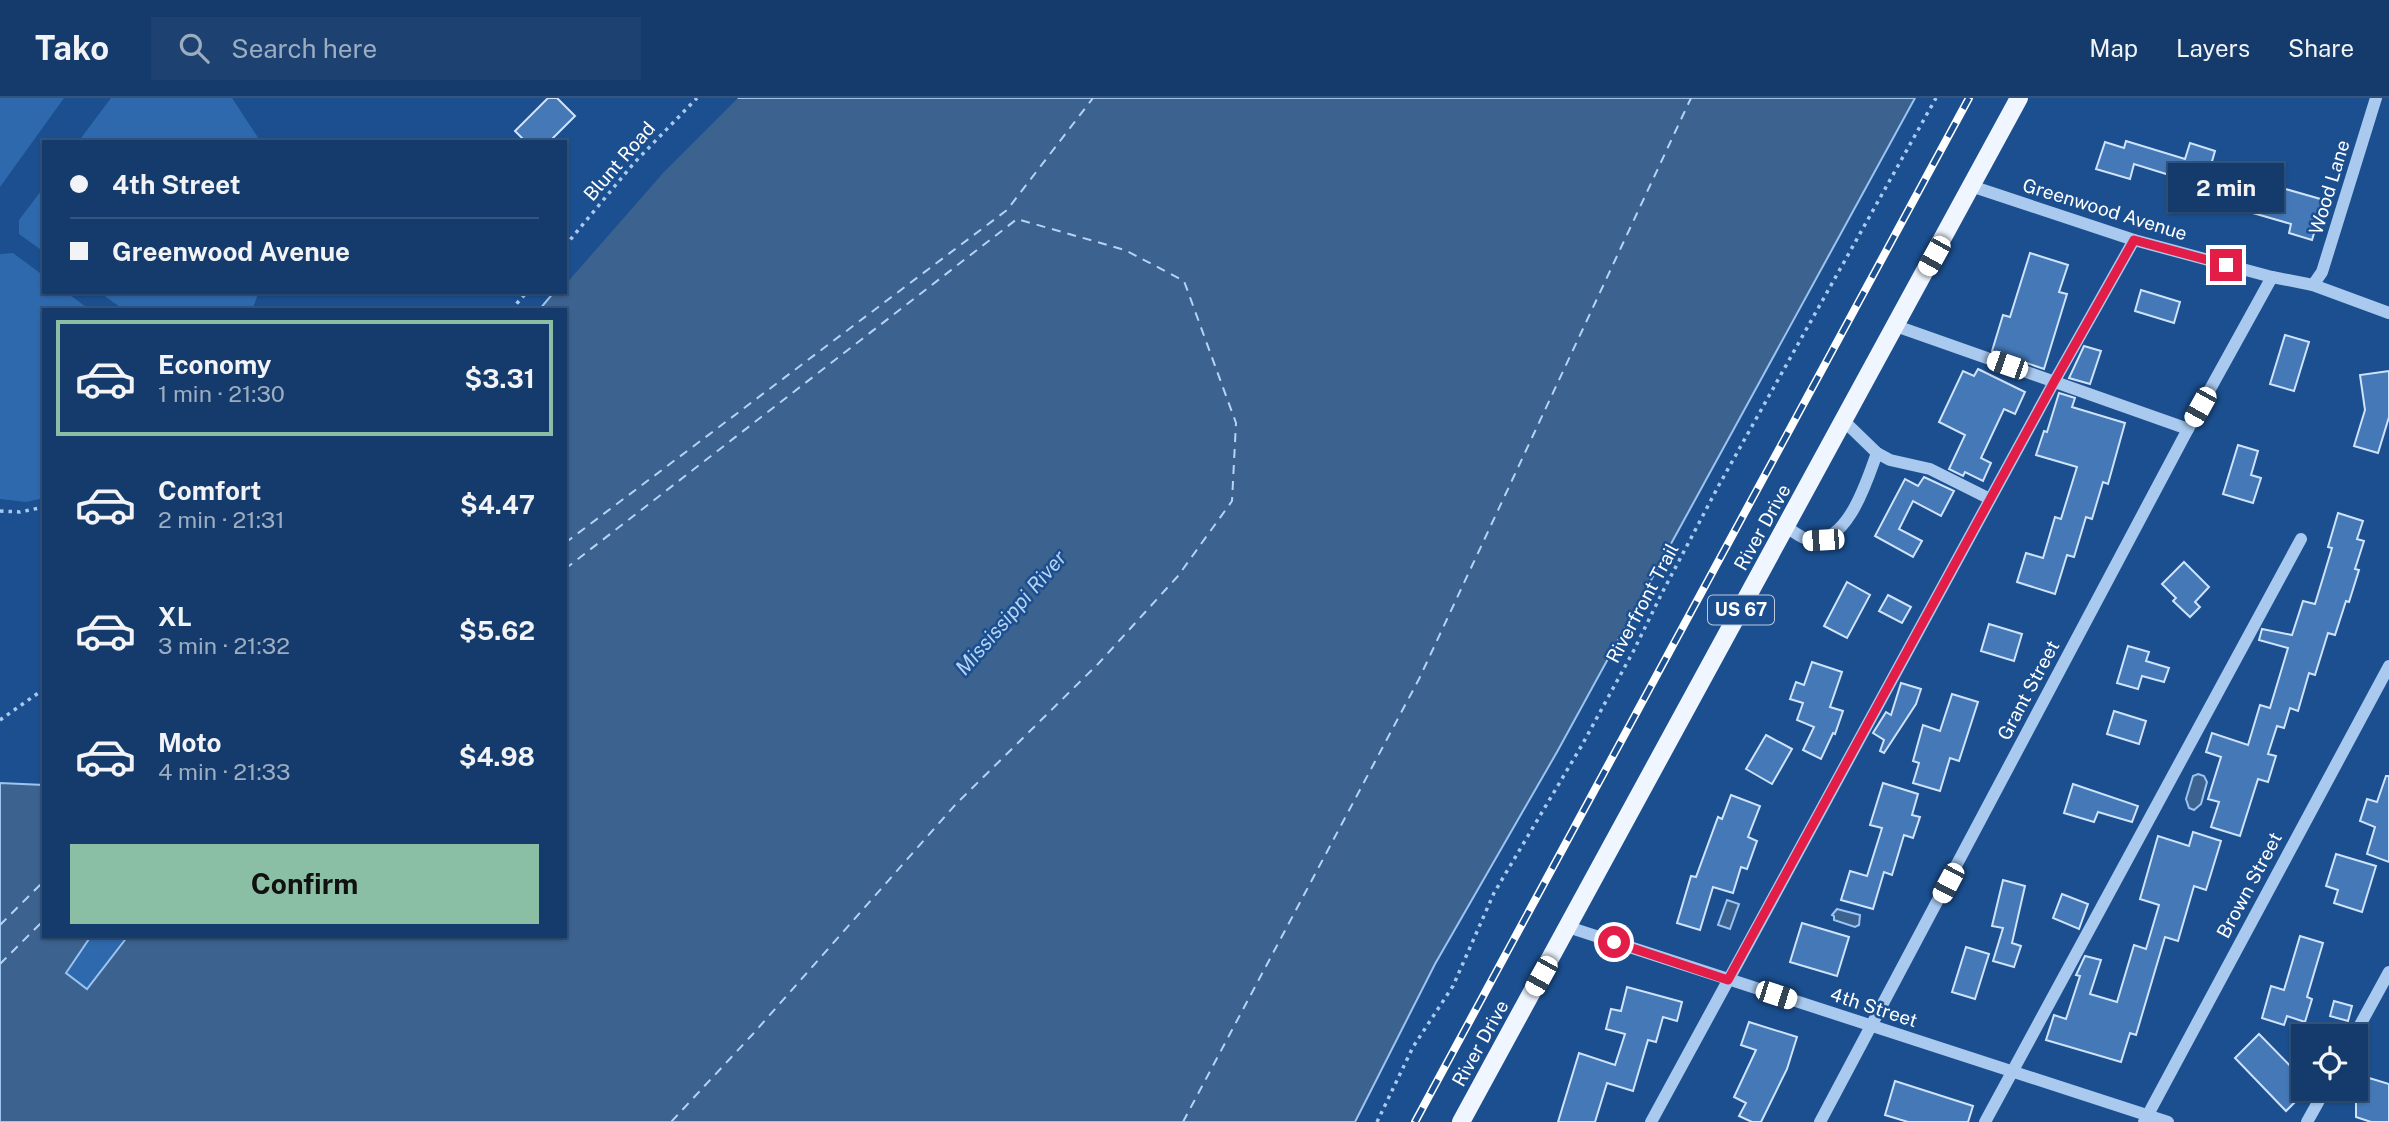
<!DOCTYPE html>
<meta charset="utf-8">
<style>
:root{--surface:#143b6b;--page:#1d4271;--text:#f1f3f6;--muted:#9dadc1;--line:#33557e;--accent:#8abfa5}
body{margin:0;font-family:"Public Sans",sans-serif;background:var(--page);color:var(--text);height:100vh;display:flex;flex-direction:column;font-size:26px;white-space:nowrap}
*{box-sizing:border-box;margin:0}
p{font-size:23px;color:var(--muted)}
.icon{flex:none;width:38px;height:38px;fill:none;stroke:currentColor;stroke-width:2;stroke-linecap:round;stroke-linejoin:round}
.map{position:relative;flex:1;overflow:hidden}
.drawer{position:absolute;left:42px;top:210px;width:525px;height:630px;display:flex;flex-direction:column;background:var(--surface);border-radius:0px;box-shadow:0 2px 5px #0004,0 0 0 2px var(--line)}
.drawer>*{flex:none}
.banner{position:absolute;left:42px;top:42px;width:525px;height:154px;border-radius:0px;box-shadow:0 2px 5px #0004,0 0 0 2px var(--line);display:grid;align-content:center;height:154px;padding:0 28px;background:var(--surface)}
.buttons{position:absolute;left:2291px;top:926px;display:grid;gap:14px}
.buttons a{display:grid;place-items:center;width:77px;height:77px;border-radius:0px;background:var(--surface);box-shadow:0 2px 5px #0004,0 0 0 2px var(--line);font-size:35px}
.end{position:absolute;width:32px;height:32px;margin:-16px;border:9px solid #e11d48;background:#fff;box-shadow:0 0 0 4px #fff}
.from{border-radius:50%}
.bubble{position:absolute;height:49px;border-radius:0px;background:var(--surface);box-shadow:0 2px 5px #0004,0 0 0 2px var(--line);font-size:23px;font-weight:700;line-height:49px;text-align:center}
.car{position:absolute;width:21px;height:42px;margin:-21px -10px;border-radius:9px;box-shadow:0 0 5px 2px #0007;background:linear-gradient(#fff 24%,#345 0 40%,#fff 0 76%,#345 0 86%,#fff 0)}
.banner b{display:flex;align-items:center;gap:24px;height:66px;font-size:26px}
.banner b+b{border-top:2px solid var(--line)}
.banner i{width:18px;height:18px;background:var(--text)}
ul{padding:12px 0 0;list-style:none}
li{display:flex;align-items:center;gap:21px;height:116px;margin:0 14px 10px;padding:0 14px;border:4px solid transparent;border-radius:0px}
li div{flex:1}
li b{display:block;font-size:26px}
li em{font-style:normal;font-weight:700}
li.active{border-color:var(--accent)}
li>.icon{width:63px;height:63px;stroke-width:1.5}
.button{display:flex;gap:14px;margin-top:auto;padding:14px 28px}
.button a{flex:1;height:80px;border-radius:0px;background:var(--accent);color:#111;font-size:28px;font-weight:700;line-height:80px;text-align:center}
header{display:flex;align-items:center;gap:42px;box-sizing:border-box;height:98px;padding:0 35px;background:var(--surface);border-bottom:2px solid var(--line)}
header strong{font-size:33px}
nav{display:flex;gap:38px;margin-inline-start:auto;font-size:24px}
.search{width:490px;height:63px;background:var(--page);display:flex;align-items:center;gap:18px;box-sizing:border-box;padding:0 24px;border-radius:0px;color:var(--muted);font-size:26px}
.map>svg:first-child{display:block}
.green{fill:#2e69ad}
.water{fill:#3c6290;stroke:#9cc4f0;stroke-width:2}
.pier{fill:#1b4f8f}
.lines{fill:none;stroke-linecap:round;stroke-linejoin:round}
.ferry{stroke:#b5d3f5;stroke-width:2;stroke-dasharray:9 7;stroke-linecap:butt}
.building{fill:#4478b7;stroke:#cfe3fa;stroke-width:2}
.path{stroke:#a9c9ee;stroke-width:3.5;stroke-dasharray:3.5 5;stroke-linecap:butt}
.minor{stroke:#a9c9ee;stroke-width:12}
.major{stroke:#f0f6ff;stroke-width:18}
.rail-casing{stroke:#fff;stroke-width:8}
.rail{stroke:#1b4f8f;stroke-width:5;stroke-dasharray:16;stroke-linecap:butt}
.route{stroke:#e11d48;stroke-width:9}
.labels{text-anchor:middle;stroke-width:5;stroke-linejoin:round;paint-order:stroke}
.shield{fill:#1b4f8f;stroke:#bbcadd;stroke-width:2}
.shield-label{font-size:18px;font-weight:bold;fill:#fff}
.street-label{font-size:19px;fill:#fff;stroke:#1b4f8f}
.water-label{font-size:21px;font-style:italic;fill:#b5d3f5;stroke:#1b4f8f}
</style>
<header>
<strong>Tako</strong>
<div class="search"><svg class="icon" aria-label="search" viewBox="0 0 24 24"><circle cx="10" cy="10" r="6"/><path d="M15 15l6 6"/></svg>Search here</div>
<nav><a>Map</a><a>Layers</a><a>Share</a></nav>
</header>
<div class="map">
<svg width="2389" height="1024" viewBox="0 0 2389 1024">
<rect width="100%" height="100%" fill="#1b4f8f"/>
<g class="green">
<polygon points="0,0 64,0 0,89"/>
<polygon points="111,0 232,0 261,44 78,44"/>
<polygon points="44,89 44,154 19,136 19,122"/>
<polygon points="13,155 44,178 44,194 66,194 90,212 44,212 44,400 26,404 0,401 0,156"/>
<polygon points="99,194 259,194 252,212 124,212"/>
<polygon points="91,838 128,838 87,891 66,875"/>
</g>
<g class="water">
<polygon points="729,0 1915,0 1557,654 1435,866 1355,1024 0,1024 0,685 44,687 44,838 91,838 66,875 87,891 128,838 565,838 565,212 539,212 554,194 565,194 565,181"/>
<polygon points="2198,676 2204,678 2207,684 2201,706 2194,712 2189,710 2186,701 2193,678"/>
<polygon points="1727,802 1739,806 1730,831 1718,827"/>
<polygon points="1837,811 1860,817 1859,827 1855,829 1834,822 1834,818 1832,817"/>
</g>
<polygon class="pier" points="724,0 738,0 664,74 565,187 565,175 664,60"/>
<g class="lines">
<g class="ferry">
<polyline points="565,445 1007,112 1093,0"/>
<polyline points="565,471 1017,121 1125,152 1184,183 1236,325 1232,403 1178,478 1098,566 956,706 752,937 671,1024"/>
<polyline points="0,827 44,783"/>
<polyline points="0,866 44,822"/>
<polyline points="1183,1024 1419,581 1691,0"/>
</g>
</g>
<g class="building">
<polygon points="548,0 557,0 575,18 549,44 526,44 515,33"/>
<polygon points="2126,43 2185,61 2190,45 2215,53 2202,98 2176,91 2179,80 2134,66 2130,81 2096,71 2105,44 2124,50"/>
<polygon points="2263,79 2283,86 2282,90 2324,102 2312,142 2289,135 2291,126 2253,115"/>
<polygon points="2030,155 2068,167 2059,194 2067,196 2044,271 1992,253 2003,217 2010,219"/>
<polygon points="2141,192 2180,204 2174,225 2135,213"/>
<polygon points="2285,237 2309,244 2294,293 2270,286"/>
<polygon points="2084,248 2101,253 2090,286 2069,280"/>
<polygon points="1978,271 2025,294 2015,316 2004,311 1981,360 1991,365 1983,383 1965,374 1963,378 1949,371 1965,337 1939,324 1963,273 1974,278"/>
<polygon points="2389,273 2389,319 2378,355 2354,348 2365,312 2360,277"/>
<polygon points="2059,295 2075,300 2072,309 2125,325 2108,386 2103,384 2092,421 2086,419 2074,459 2067,457 2055,496 2017,484 2026,455 2043,460 2055,419 2061,421 2077,369 2036,357 2044,333 2047,334"/>
<polygon points="2238,347 2258,353 2251,377 2261,380 2253,405 2223,396"/>
<polygon points="1924,379 1954,393 1941,418 1913,403 1899,431 1922,443 1913,459 1875,438 1905,381 1918,388"/>
<polygon points="2338,415 2363,423 2357,441 2364,443 2355,471 2359,472 2349,504 2346,503 2335,537 2328,535 2315,577 2309,575 2298,613 2290,610 2284,630 2277,628 2268,656 2276,658 2268,684 2258,681 2240,738 2211,729 2219,704 2208,701 2221,659 2206,654 2212,635 2248,647 2260,607 2270,610 2288,550 2259,542 2262,531 2292,537 2303,503 2315,506 2332,450 2328,449"/>
<polygon points="2184,464 2209,489 2195,504 2200,509 2190,519 2173,503 2176,500 2162,486"/>
<polygon points="1847,484 1870,497 1847,540 1824,528"/>
<polygon points="1888,497 1911,509 1902,525 1879,513"/>
<polygon points="1989,526 2022,536 2014,563 1981,553"/>
<polygon points="2128,548 2149,554 2146,563 2169,570 2164,584 2142,578 2138,591 2117,585"/>
<polygon points="1812,564 1842,574 1830,609 1843,613 1835,636 1833,635 1821,661 1803,652 1814,629 1797,622 1803,605 1790,601 1796,584 1804,587"/>
<polygon points="1901,585 1921,591 1916,606 1884,655 1880,653 1884,642 1873,635 1886,614 1891,617"/>
<polygon points="1952,596 1978,604 1959,663 1950,660 1940,693 1913,685 1919,665 1913,663 1923,627 1940,633"/>
<polygon points="2114,613 2146,623 2139,646 2107,636"/>
<polygon points="1766,637 1792,651 1772,686 1746,671"/>
<polygon points="2386,678 2389,678 2389,764 2367,756 2375,729 2360,723 2367,701 2377,704"/>
<polygon points="1883,685 1918,696 1912,717 1920,719 1913,740 1904,737 1892,777 1884,774 1873,811 1841,802 1850,773 1867,778 1882,730 1870,727"/>
<polygon points="2073,686 2138,708 2132,724 2098,714 2094,724 2064,715"/>
<polygon points="1731,697 1760,708 1748,739 1757,743 1747,771 1741,769 1733,795 1713,789 1700,832 1677,825 1691,778 1696,779 1718,719 1722,721"/>
<polygon points="2193,734 2221,743 2206,792 2194,788 2178,843 2165,839 2136,937 2130,935 2121,964 2046,942 2054,917 2066,921 2080,878 2076,877 2085,858 2101,862 2090,896 2117,904 2134,847 2146,851 2159,807 2140,801 2158,738 2189,748"/>
<polygon points="2336,756 2376,768 2362,814 2334,805 2338,792 2326,788"/>
<polygon points="2003,782 2025,788 2012,845 2021,848 2014,869 1993,863 2003,830 1992,828"/>
<polygon points="2062,796 2088,806 2079,831 2053,820"/>
<polygon points="1802,825 1849,839 1837,878 1790,864"/>
<polygon points="2300,838 2323,845 2307,899 2312,901 2305,924 2287,918 2284,927 2262,920 2271,888 2284,892"/>
<polygon points="1966,849 1989,856 1975,901 1952,894"/>
<polygon points="1627,889 1682,904 1677,923 1663,919 1656,944 1648,942 1633,993 1607,985 1595,1024 1558,1024 1579,955 1615,967 1625,936 1606,931 1611,911 1621,913"/>
<polygon points="2334,903 2352,908 2348,923 2330,918"/>
<polygon points="1749,924 1797,939 1787,971 1761,1024 1752,1024 1739,1018 1746,1005 1734,999 1756,952 1741,947"/>
<polygon points="2259,936 2303,981 2303,996 2286,1013 2235,960"/>
<polygon points="2356,976 2389,986 2389,1024 2371,1024 2356,1019"/>
<polygon points="1895,983 1973,1008 1968,1024 1908,1024 1885,1017"/>
</g>
<g class="lines">
<g class="path">
<polyline points="565,148 634,65 697,0"/>
<polyline points="511,212 527,194"/>
<polyline points="0,413 20,414 44,409"/>
<polyline points="0,622 44,591"/>
<polyline points="1377,1024 1413,949 1453,888 1494,795 1582,647 1634,552 1662,495 1719,387 1936,0"/>
</g>
<g class="minor">
<polyline points="1971,88 2134,142 2272,179 2313,187 2389,215"/>
<polyline points="2313,187 2322,174 2376,0"/>
<polyline points="1896,228 2188,331"/>
<polyline points="1844,323 1877,355 1890,362 1930,371 1990,401"/>
<path d="M1786,429C1793,433 1802,441 1810,442C1848,447 1867,382 1877,355"/>
<polyline points="1568,829 2168,1024"/>
<polyline points="2354,938 2389,874"/>
<polyline points="1651,1024 2054,284 2134,142"/>
<polyline points="1820,1024 2188,331 2272,179"/>
<polyline points="1985,1024 2301,441"/>
<polyline points="2144,1024 2389,568"/>
<polyline points="2307,1024 2326,990"/>
</g>
<polyline class="major" points="1461,1024 2019,0"/>
<g class="rail-casing">
<polyline id="rail" points="1415,1024 1969,0"/>
</g>
<use href="#rail" class="rail"/>
</g>
<g class="lines">
<polyline class="route" points="1614,844 1728,882 2054,284 2134,142 2226,167"/>
</g>
<g class="labels">
<rect class="shield" x="1708" y="497.5" width="66" height="29" rx="5"/>
<g class="shield-label">
<text x="1741" y="518">US 67</text>
</g>
<g class="street-label">
<text transform="translate(619 63) rotate(-49)" y="7">Blunt Road</text>
<text transform="translate(2329 89) rotate(-73)" y="7">Wood Lane</text>
<text transform="translate(2105 111) rotate(17)" y="7">Greenwood Avenue</text>
<text transform="translate(1762 429) rotate(-61)" y="7">River Drive</text>
<text transform="translate(1642 505) rotate(-62)" y="7">Riverfront Trail</text>
<text transform="translate(2028 592) rotate(-62)" y="7">Grant Street</text>
<text transform="translate(2249 787) rotate(-62)" y="7">Brown Street</text>
<text transform="translate(1874 909) rotate(18)" y="7">4th Street</text>
<text transform="translate(1480 945) rotate(-61)" y="7">River Drive</text>
</g>
<g class="water-label">
<text transform="translate(1011 515) rotate(-49)" y="7">Mississippi River</text>
</g>
</g>
</svg>
<div class="buttons">
<a><svg class="icon" aria-label="locate" viewBox="0 0 24 24"><circle cx="12" cy="12" r="6"/><path d="M12 2v4M12 18v4M2 12h4M18 12h4"/></svg></a>
</div>
<i class="end from" style="left:1614px;top:844px"></i>
<i class="end" style="left:2226px;top:167px"></i>
<div class="bubble" style="left:2168px;top:65px;width:116px">2 min</div>
<i class="car" style="left:1934px;top:158px;rotate:209deg"></i>
<i class="car" style="left:2007px;top:267px;rotate:289deg"></i>
<i class="car" style="left:2200px;top:309px;rotate:209deg"></i>
<i class="car" style="left:1823px;top:442px;rotate:267deg"></i>
<i class="car" style="left:1948px;top:785px;rotate:208deg"></i>
<i class="car" style="left:1541px;top:878px;rotate:209deg"></i>
<i class="car" style="left:1776px;top:897px;rotate:108deg"></i>
<div class="banner">
<b><i class="from"></i>4th Street</b>
<b><i></i>Greenwood Avenue</b>
</div>
<section class="drawer">
<ul>
<li class="active"><svg class="icon" aria-label="car" viewBox="0 0 24 24"><path d="M5 17H2v-5l4-1 3-4h7l3 4 3 1v5h-3M9 17h6M6 11h13"/><circle cx="7" cy="17" r="2"/><circle cx="17" cy="17" r="2"/></svg><div><b>Economy</b><p>1 min · 21:30</p></div><em>$3.31</em></li>
<li><svg class="icon" aria-label="car" viewBox="0 0 24 24"><path d="M5 17H2v-5l4-1 3-4h7l3 4 3 1v5h-3M9 17h6M6 11h13"/><circle cx="7" cy="17" r="2"/><circle cx="17" cy="17" r="2"/></svg><div><b>Comfort</b><p>2 min · 21:31</p></div><em>$4.47</em></li>
<li><svg class="icon" aria-label="car" viewBox="0 0 24 24"><path d="M5 17H2v-5l4-1 3-4h7l3 4 3 1v5h-3M9 17h6M6 11h13"/><circle cx="7" cy="17" r="2"/><circle cx="17" cy="17" r="2"/></svg><div><b>XL</b><p>3 min · 21:32</p></div><em>$5.62</em></li>
<li><svg class="icon" aria-label="car" viewBox="0 0 24 24"><path d="M5 17H2v-5l4-1 3-4h7l3 4 3 1v5h-3M9 17h6M6 11h13"/><circle cx="7" cy="17" r="2"/><circle cx="17" cy="17" r="2"/></svg><div><b>Moto</b><p>4 min · 21:33</p></div><em>$4.98</em></li>
</ul>
<div class="button"><a>Confirm</a></div>
</section>
</div>
